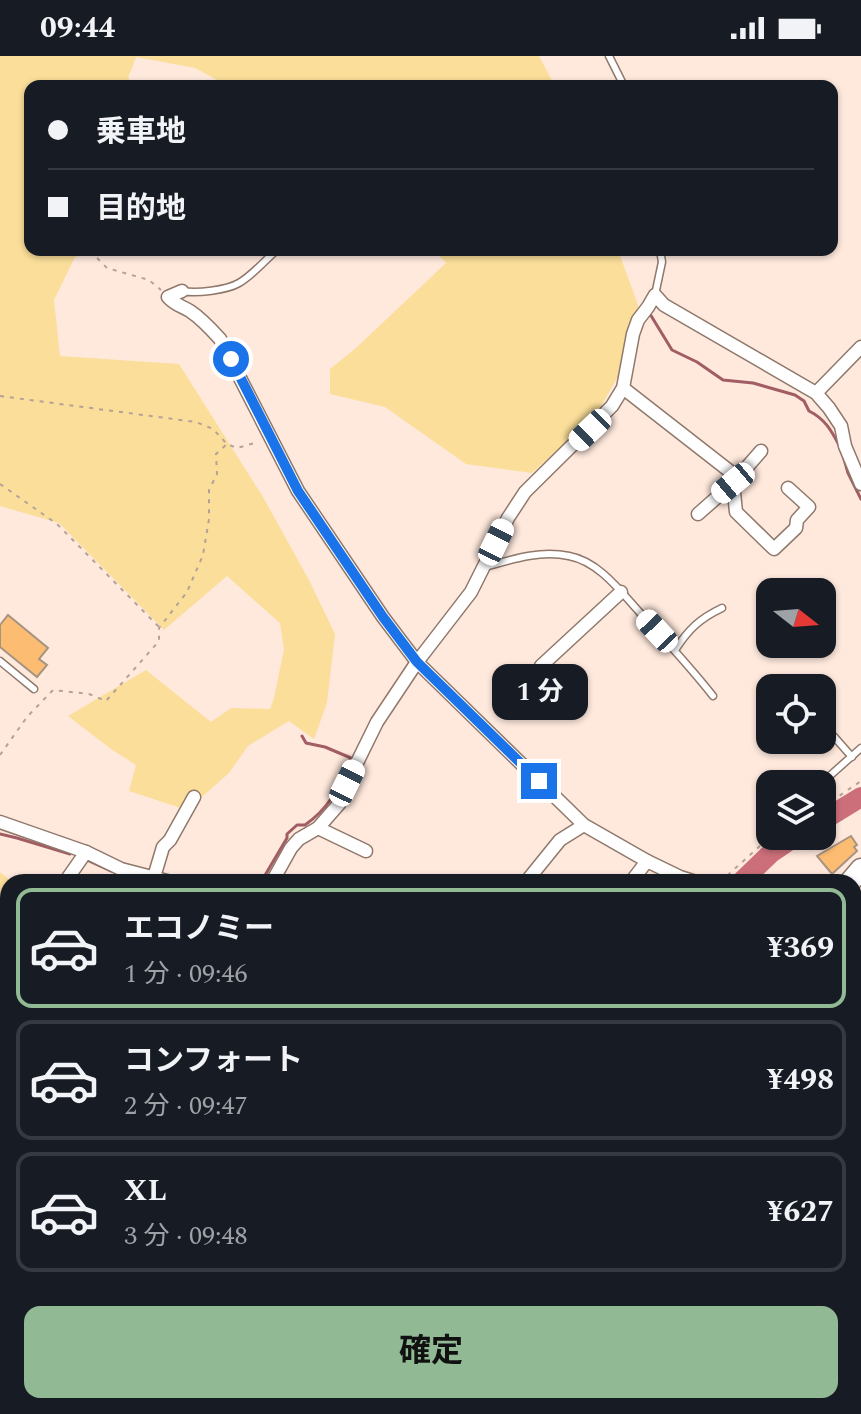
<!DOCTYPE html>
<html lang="ja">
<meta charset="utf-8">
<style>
:root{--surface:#171b24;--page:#20242c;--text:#f1f3f6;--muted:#9ea1a6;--line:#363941;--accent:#90b994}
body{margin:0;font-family:Spectral,"Noto Sans JP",serif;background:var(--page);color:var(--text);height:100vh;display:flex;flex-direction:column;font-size:30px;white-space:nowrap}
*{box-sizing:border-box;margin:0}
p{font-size:26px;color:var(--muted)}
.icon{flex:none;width:44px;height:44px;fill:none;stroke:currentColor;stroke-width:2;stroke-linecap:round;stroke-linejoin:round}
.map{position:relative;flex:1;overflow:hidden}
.side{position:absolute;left:0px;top:818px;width:862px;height:540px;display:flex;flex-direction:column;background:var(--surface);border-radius:24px 24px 0 0;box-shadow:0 2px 6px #0004}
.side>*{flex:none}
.guide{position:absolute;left:24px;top:24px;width:814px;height:176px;border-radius:16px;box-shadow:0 2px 6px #0004;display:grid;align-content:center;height:176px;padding:0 24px;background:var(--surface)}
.needle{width:52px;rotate:107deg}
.buttons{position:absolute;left:756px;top:522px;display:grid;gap:16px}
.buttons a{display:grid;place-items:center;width:80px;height:80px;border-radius:16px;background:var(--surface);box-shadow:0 2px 6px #0004;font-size:40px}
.end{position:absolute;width:36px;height:36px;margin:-18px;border:10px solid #1a73e8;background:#fff;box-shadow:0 0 0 4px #fff}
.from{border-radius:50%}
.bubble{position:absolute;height:56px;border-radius:16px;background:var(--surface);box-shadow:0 2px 6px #0004;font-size:26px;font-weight:700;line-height:56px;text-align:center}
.car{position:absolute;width:24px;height:48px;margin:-24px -12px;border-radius:10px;box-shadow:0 0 6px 2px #0007;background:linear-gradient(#fff 24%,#345 0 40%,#fff 0 76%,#345 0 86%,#fff 0)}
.guide b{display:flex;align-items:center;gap:28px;height:76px;font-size:30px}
.guide b+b{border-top:2px solid var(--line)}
.guide i{width:20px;height:20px;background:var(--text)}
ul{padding:14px 0 0;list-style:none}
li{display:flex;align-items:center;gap:24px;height:120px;margin:0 16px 12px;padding:0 8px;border:4px solid var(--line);border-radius:16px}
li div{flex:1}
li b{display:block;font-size:30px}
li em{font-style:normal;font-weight:700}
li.current{border-color:var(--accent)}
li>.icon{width:72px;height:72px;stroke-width:1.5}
.button{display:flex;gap:16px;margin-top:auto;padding:16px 24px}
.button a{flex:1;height:92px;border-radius:16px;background:var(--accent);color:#111;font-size:32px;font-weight:700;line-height:92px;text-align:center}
.status{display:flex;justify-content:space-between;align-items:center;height:56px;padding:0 40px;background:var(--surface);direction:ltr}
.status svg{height:22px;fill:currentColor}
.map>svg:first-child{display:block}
.green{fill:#fade99}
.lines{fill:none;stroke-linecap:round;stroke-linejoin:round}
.stream{stroke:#a15d63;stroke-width:3}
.river{stroke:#cc6f7a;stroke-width:20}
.building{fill:#fcbc72;stroke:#a79480;stroke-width:2}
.service-casing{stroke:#90786b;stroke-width:9}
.minor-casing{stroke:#90786b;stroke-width:15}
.primary-casing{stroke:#90786b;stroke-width:23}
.path{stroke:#b4a298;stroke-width:2;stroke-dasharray:4 6;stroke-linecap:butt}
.service{stroke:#fff;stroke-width:6}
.minor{stroke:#fff;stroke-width:12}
.primary{stroke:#fff;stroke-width:20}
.route{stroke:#1a73e8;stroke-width:10}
</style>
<div class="status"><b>09:44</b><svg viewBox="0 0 49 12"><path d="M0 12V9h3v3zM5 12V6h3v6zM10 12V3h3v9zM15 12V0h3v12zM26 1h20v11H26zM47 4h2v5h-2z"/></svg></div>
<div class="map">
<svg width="861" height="1358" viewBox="0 0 861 1358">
<rect width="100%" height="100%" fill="#ffe9dd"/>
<g class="green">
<polygon points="0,0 539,0 555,30 228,30 195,12 136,1 128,22 135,30 30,30 30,194 101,194 75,201 54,244 60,300 179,308 263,441 309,524 335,578 327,647 314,683 289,665 248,690 229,717 187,754 129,735 136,709 111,693 68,660 146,614 211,666 231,652 270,653 274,642 284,593 280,567 227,520 164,574 59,467 0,450"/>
<polygon points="434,194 618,194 638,249 632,296 596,359 532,417 466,408 385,351 330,338 330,313 357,291 446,207"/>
<polygon points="0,816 12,826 8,826 8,885 0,887"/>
<polygon points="861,1226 861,1358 789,1358 790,1350 854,1350 854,1233"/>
<rect x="668" y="1350" width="92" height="8"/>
</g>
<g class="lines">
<g class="stream">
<path d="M650,258L672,294L697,306L723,324L753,327L795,339L804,345L809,355C825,363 831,374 839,389"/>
<polyline points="844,403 848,417 861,443"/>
<polyline points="0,778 17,782 70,798"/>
<polyline points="89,805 111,815"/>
<path d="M261,826L287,782V778L297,769H305C332,750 338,731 351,702L325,691L306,687L302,680"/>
<polyline points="0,880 8,878"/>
</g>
<g class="river">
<polyline points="822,765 861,741"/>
<polyline points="741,826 771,797 796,780"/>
<polyline points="407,1358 426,1350"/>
</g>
</g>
<g class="building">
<polygon points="8,559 48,592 39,603 47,609 37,621 0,591 0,569"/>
<polygon points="851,780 857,789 854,791 857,795 832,818 817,800"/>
</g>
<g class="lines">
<g class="service-casing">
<g id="service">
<polyline points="609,0 624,30"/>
<path d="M183,235C196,238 227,234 239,227C253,219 265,204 277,194"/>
<polyline points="655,239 662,206 660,194"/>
<path d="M485,511C513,503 540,494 569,500C601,506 623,539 644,561C668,587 691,612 713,640"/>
<path d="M675,594C689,573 699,563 722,552"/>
<polyline points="0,605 34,633"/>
<polyline points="822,667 852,701"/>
<polyline points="824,725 861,692"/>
<polyline points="854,1149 861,1142"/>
<polyline points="0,1330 8,1327"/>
<polyline points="0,1344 9,1358"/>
<polyline points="759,1350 766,1358"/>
<polyline points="71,1358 78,1350"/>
</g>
</g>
<g class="minor-casing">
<g id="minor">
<path d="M182,235L168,241C175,249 182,250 190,255C202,263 211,273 220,283L298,435L383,561L417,606L584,769L647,805L680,821L696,826"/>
<polyline points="623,332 732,417 736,456 774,493 796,472 797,464 809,451 788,432"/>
<polyline points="816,337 861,291"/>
<polyline points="698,458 733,427 761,395"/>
<polyline points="541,610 621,536"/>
<polyline points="0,766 86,796 121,813 171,826"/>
<polyline points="318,772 366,795"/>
<polyline points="154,821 163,791 170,784 194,741"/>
<polyline points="65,826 86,796"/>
<polyline points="272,826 291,792 299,783 318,772 339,748 347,727 377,666 417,606 471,536 508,462 525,436 612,350 623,332 633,278 638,264 648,251 655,239 664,249 816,337 829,352 841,370 845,390 861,428"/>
<polyline points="526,826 560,784 584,769"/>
<polyline points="631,826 647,805"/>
<polyline points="0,965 8,945"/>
<polyline points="0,1068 8,1097"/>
<polyline points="0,1149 8,1143"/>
<polyline points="255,1350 260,1358"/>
<polyline points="516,1358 524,1350"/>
</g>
</g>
<g class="primary-casing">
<g id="primary">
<polyline points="850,826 861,813"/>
<polyline points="339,1358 359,1350"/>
</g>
</g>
<g class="path">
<polyline points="90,195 107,212 149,224 161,234"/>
<polyline points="0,340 196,366 213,373 227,388 237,392 258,386"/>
<polyline points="0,428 57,468 159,571"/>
<polyline points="0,699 27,661 53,634 89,638 106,645 159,585 159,572 187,536 203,499 209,463 209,434 217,418 216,398 227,388"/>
<polyline points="825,747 825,734"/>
<polyline points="822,749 839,740 861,725"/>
<polyline points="720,826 771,780"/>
<polyline points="0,870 8,871"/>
</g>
<use href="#service" class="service"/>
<use href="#minor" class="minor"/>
<use href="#primary" class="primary"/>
</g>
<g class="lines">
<polyline class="route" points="231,303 298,435 383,561 417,606 539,725"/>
</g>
</svg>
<div class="buttons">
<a><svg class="needle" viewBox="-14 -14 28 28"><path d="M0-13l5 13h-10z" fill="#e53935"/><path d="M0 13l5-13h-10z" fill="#9ea1a6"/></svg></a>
<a><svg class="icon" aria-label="locate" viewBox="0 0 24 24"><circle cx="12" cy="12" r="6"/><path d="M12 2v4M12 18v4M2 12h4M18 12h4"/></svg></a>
<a><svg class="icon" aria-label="layers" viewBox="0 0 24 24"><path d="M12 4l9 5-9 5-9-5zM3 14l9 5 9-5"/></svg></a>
</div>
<i class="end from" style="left:231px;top:303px"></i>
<i class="end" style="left:539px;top:725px"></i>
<div class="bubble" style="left:492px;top:608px;width:96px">1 分</div>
<i class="car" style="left:590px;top:374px;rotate:226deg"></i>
<i class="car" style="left:733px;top:427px;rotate:230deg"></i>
<i class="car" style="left:496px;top:486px;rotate:26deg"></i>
<i class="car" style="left:657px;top:575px;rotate:317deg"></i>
<i class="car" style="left:347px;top:727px;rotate:26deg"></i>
<div class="guide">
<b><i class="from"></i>乗車地</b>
<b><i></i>目的地</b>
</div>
<section class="side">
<ul>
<li class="current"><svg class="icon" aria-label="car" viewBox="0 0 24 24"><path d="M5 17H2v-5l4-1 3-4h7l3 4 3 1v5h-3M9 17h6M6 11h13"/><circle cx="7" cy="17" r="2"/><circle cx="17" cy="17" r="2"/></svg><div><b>エコノミー</b><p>1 分 · 09:46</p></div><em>¥369</em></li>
<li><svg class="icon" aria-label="car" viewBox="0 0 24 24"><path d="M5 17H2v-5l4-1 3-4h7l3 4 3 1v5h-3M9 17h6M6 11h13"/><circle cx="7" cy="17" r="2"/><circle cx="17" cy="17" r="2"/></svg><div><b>コンフォート</b><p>2 分 · 09:47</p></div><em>¥498</em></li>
<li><svg class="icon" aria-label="car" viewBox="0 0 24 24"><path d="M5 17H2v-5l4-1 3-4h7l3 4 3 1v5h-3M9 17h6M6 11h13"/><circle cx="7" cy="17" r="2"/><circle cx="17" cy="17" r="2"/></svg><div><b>XL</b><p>3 分 · 09:48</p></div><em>¥627</em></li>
</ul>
<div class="button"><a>確定</a></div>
</section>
</div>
